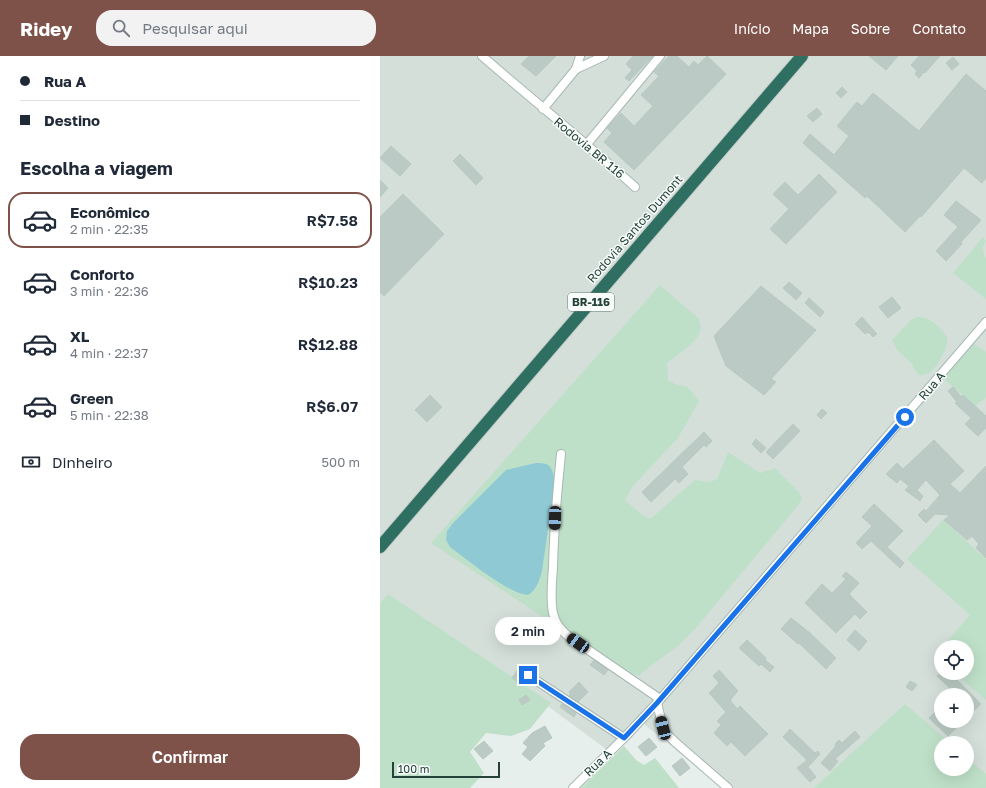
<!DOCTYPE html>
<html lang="pt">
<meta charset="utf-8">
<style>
:root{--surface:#fff;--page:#f2f2f3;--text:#1f2937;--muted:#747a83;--line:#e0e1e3;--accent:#7f5249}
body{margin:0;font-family:"Golos Text",sans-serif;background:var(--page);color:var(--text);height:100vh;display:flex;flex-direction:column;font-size:15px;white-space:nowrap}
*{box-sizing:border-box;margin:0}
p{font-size:13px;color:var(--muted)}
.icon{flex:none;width:22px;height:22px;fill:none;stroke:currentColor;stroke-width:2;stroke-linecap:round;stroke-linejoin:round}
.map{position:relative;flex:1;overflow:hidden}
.details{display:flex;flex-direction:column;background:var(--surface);width:380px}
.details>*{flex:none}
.hud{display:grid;align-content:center;height:88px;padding:0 20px;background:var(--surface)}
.tools{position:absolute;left:554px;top:584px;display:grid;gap:8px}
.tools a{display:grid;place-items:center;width:40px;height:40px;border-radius:50%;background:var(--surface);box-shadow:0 4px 16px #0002;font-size:20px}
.scale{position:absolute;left:12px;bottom:10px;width:108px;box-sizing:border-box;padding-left:4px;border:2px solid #24423a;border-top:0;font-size:11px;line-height:14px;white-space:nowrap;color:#24423a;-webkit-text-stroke:3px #f7fbf9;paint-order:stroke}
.end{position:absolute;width:18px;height:18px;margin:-9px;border:5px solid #1a73e8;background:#fff;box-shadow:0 0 0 2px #fff}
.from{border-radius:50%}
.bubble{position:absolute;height:28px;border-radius:14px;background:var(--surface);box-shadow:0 4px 16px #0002;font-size:13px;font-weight:600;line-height:28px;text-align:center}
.car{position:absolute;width:12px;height:24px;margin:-12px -6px;border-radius:5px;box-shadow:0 0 3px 1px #0007;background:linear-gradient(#222 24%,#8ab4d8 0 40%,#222 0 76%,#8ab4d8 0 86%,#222 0)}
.hud b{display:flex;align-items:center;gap:14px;height:38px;font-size:15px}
.hud b+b{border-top:1px solid var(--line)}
.hud i{width:10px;height:10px;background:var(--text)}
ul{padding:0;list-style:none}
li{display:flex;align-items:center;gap:12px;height:56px;margin:0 8px 6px;padding:0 12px;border:2px solid transparent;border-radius:16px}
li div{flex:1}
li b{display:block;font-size:15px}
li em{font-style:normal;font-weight:600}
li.on{border-color:var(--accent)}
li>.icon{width:36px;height:36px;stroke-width:1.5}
h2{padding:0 20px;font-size:18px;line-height:48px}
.pay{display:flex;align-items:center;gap:10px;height:44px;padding:0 20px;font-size:15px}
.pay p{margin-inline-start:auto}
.primary-button{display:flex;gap:8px;margin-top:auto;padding:8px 20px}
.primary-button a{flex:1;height:46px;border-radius:16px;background:var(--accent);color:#fff;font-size:16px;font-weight:600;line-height:46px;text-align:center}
header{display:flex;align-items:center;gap:24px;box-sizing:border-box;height:56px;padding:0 20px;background:var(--accent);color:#fff}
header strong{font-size:19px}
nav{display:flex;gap:22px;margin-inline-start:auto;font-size:14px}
.search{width:280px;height:36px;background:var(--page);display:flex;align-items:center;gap:10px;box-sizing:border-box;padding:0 14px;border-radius:16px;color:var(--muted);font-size:15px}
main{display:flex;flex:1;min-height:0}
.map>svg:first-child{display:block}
.built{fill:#d4dfda;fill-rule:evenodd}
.green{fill:#bfe0c8}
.water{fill:#8ec9d4}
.building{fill:#bbcac4;stroke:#b8c9c2}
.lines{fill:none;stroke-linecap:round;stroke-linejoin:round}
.minor-casing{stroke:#a8b8b2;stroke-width:10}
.highway-casing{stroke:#c2cac8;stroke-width:14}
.minor{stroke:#fff;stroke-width:8}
.highway{stroke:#2f6f62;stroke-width:12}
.route{stroke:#1a73e8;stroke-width:5}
.labels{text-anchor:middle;stroke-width:3;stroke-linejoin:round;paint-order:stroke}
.shield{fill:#f7fbf9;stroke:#637a73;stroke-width:1}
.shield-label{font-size:11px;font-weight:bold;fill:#24423a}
.street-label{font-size:12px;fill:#24423a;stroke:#f7fbf9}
</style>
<header>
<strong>Ridey</strong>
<div class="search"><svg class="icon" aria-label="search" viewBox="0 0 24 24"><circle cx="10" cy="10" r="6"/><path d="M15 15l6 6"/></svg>Pesquisar aqui</div>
<nav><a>Início</a><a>Mapa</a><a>Sobre</a><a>Contato</a></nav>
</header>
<main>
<section class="details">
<div class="hud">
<b><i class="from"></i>Rua A</b>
<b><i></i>Destino</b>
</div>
<h2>Escolha a viagem</h2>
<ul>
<li class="on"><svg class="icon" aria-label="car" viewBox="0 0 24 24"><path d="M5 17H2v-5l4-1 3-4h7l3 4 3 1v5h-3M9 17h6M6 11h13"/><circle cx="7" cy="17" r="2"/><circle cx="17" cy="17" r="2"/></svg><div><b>Econômico</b><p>2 min · 22:35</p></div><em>R$7.58</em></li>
<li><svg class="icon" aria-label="car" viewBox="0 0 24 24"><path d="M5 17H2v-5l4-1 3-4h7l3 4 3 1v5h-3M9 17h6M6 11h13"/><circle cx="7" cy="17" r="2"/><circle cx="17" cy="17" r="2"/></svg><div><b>Conforto</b><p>3 min · 22:36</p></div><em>R$10.23</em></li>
<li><svg class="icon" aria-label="car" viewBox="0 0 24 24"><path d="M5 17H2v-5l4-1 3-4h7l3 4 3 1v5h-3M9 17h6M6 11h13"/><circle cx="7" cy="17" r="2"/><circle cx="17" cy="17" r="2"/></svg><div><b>XL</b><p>4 min · 22:37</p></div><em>R$12.88</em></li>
<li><svg class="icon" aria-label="car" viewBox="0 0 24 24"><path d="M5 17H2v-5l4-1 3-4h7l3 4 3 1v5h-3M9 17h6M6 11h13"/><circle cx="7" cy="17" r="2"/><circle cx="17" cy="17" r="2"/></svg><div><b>Green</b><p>5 min · 22:38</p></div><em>R$6.07</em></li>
</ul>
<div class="pay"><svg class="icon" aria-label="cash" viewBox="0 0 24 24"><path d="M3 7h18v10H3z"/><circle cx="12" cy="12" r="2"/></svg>Dinheiro<p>500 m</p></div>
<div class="primary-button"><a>Confirmar</a></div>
</section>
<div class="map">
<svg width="606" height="732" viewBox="0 0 606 732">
<rect width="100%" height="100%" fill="#e6efeb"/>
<path class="built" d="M0,0H606V732H343L260,665L230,696L112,609L0,726ZM561,591H587V617H561ZM561,639H587V665H561ZM561,687H587V713H561Z"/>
<g class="green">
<path d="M603,181L606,185C602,192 602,195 606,202V243L573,217Z"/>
<polygon points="280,229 319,263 321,273 317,282 308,291 287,307 288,324 297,329 307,330 319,345 298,382 252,431 245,444 261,458 270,463 315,424 330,426 337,423 348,396 380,417 395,412 420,437 422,443 416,452 315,573 298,590 265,614 259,620 249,616 222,600 51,487"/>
<path d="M536,261C539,261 543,261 546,262C553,265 564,275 567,282C570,289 557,311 551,316C548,318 543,319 539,319C536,316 534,314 533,309L517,294L512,284L531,264Z"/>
<polygon points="594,288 606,296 606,342 595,350 563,322"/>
<polygon points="563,464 606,503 606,644 575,617 587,617 587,591 562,591 590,559 527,503"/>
<polygon points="8,538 171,647 150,673 131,680 106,677 90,696 104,717 90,732 0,732 0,547"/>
<polygon points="525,648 570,687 561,687 561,713 587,713 587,702 606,718 606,732 434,732"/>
<polygon points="244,690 256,704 264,709 275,702 299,732 201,732"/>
</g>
<path class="water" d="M156,407C172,407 171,411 175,424L162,515C159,525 157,533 148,539C127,537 88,504 70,491L66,484L67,475L73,467L126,414Z"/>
<g class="building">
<polygon points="149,0 176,0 156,20 141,8"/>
<polygon points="253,0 273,0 249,25 245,22 252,14 246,8"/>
<polygon points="289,0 297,0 309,11 314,5 318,9 327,0 346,18 254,114 224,86 232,77 227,72 241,57 254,70 273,50 261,39 279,20 274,16"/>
<polygon points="489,0 518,0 506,14"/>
<polygon points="539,0 560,0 545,17 544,16 539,22 535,18 537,15 531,9"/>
<polygon points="573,1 579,8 572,14 566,7"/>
<polygon points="586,18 606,35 606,122 602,127 584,112 541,161 540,160 525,176 487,140 485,142 423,87 430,78 454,99 469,80 457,70 477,46 482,50 493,37 539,75"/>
<polygon points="462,31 467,36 461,42 456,37"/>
<polygon points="437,52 442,58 433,66 427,60"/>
<polygon points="11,90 31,108 20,120 0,102"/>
<polygon points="80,98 103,122 96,129 73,105"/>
<polygon points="439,118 457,136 406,188 390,173 409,153 393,138 405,126 418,139"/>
<polygon points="0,124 8,132 0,141"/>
<polygon points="23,138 64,178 4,240 0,236 0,161"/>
<polygon points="576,145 601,164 581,186 582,188 566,205 556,195 578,171 564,159"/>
<polygon points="409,226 422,237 416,244 403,232"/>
<polygon points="381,230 436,274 391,323 396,326 384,339 346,310 334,280"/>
<polygon points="512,241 521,252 508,262 499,251"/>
<polygon points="429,242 444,256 440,261 425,247"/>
<polygon points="482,261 497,278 493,281 488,276 485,278 475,268"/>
<polygon points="573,331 579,338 582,341 583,339 606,360 606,372 598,380 585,368 591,362 575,347 577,346 568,335"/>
<polygon points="50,339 62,351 47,366 35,354"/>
<polygon points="442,353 447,357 441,363 437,359"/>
<polygon points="413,368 420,375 393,403 386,396"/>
<polygon points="324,376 332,385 326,391 324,389 302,411 308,418 299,427 295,423 271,446 262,436"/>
<polygon points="376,383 386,392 381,397 372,388"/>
<polygon points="554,384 584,415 570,428 580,437 606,410 606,502 596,492 599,488 592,480 587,484 564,464 570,459 555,458 546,467 538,459 544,453 546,455 560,439 546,424 537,434 543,440 540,445 525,434 529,430 520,423 517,427 506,418 517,407 523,413"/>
<polygon points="494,448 523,475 507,491 524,507 520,512 491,485 482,493 476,487 492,470 482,461"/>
<polygon points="466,516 479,527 469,538 487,556 480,563 475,558 456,577 425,547 442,528 452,537 466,523 462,520"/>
<polygon points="411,562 430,577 456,602 446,613 419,587 418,588 401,573"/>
<polygon points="475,574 487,585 479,595 467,584"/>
<polygon points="367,584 386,602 385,604 394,611 390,616 381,608 379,610 359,592"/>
<polygon points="214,604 228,614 224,619 210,609"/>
<polygon points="138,613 143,617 143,621 147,625 143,630 132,622"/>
<polygon points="339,614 358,635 350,644 357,653 360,650 388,678 365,700 351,686 347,690 334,677 341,669 337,665 346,656 329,637 339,627 333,620"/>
<polygon points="560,617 567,617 570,621 572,619 601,648 587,661 587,639 577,639 557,620"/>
<polygon points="530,625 537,629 532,635 526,631"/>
<polygon points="199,626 208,636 198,646 189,639 191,637 189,636"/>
<polygon points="146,639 150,644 142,649 139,644"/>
<polygon points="182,648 196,657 194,661 180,651"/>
<polygon points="561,650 561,665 583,665 568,680 549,662"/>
<polygon points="165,670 172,682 163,687 165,690 150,705 142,698 148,691 143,687 152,677"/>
<polygon points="410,673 435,697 438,695 440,698 428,711 436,721 430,726 417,712 427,704 403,681"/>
<polygon points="475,675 480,681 455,703 458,705 450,715 441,707 456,690 455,688 459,684 462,687"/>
<polygon points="269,682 277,691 266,700 258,691"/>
<polygon points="104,685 113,695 103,703 94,693"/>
<polygon points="302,702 310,712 300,720 292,710"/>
</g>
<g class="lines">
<g class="minor-casing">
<g id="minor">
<path d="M102,0C153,44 205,86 255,131"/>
<polyline points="196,13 200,0"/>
<polyline points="163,53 196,13 224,0"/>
<polyline points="207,88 280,0"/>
<path d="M181,398C177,436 174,473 173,511C172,526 170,542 173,557C175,567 180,573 188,580L280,643"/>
<polyline points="148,619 244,682"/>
<polyline points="277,647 283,672 286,677 295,686 348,732"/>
<polyline points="193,732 244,682 277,647 606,266"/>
</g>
</g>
<g class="highway-casing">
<polyline id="highway" points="0,491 422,0"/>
</g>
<use href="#minor" class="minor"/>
<use href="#highway" class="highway"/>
</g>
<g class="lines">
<polyline class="route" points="148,619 244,682 277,647 525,361"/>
</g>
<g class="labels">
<rect class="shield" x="188" y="237" width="46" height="18" rx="3"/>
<g class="shield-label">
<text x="211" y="250">BR-116</text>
</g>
<g class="street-label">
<text transform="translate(209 92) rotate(40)" y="4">Rodovia BR 116</text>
<text transform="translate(255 173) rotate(-49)" y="4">Rodovia Santos Dumont</text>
<text transform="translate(552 330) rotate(-49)" y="4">Rua A</text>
<text transform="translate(218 707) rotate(-44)" y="4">Rua A</text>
</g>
</g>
</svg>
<div class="tools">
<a><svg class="icon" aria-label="locate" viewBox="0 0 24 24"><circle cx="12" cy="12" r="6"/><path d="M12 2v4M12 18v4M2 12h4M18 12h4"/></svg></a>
<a>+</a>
<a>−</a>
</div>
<div class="scale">100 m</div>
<i class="end from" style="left:525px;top:361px"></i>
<i class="end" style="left:148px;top:619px"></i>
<div class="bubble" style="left:115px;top:561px;width:66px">2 min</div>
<i class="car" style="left:175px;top:462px;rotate:182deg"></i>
<i class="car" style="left:198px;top:587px;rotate:305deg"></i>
<i class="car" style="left:283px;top:672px;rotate:346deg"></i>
</div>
</main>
